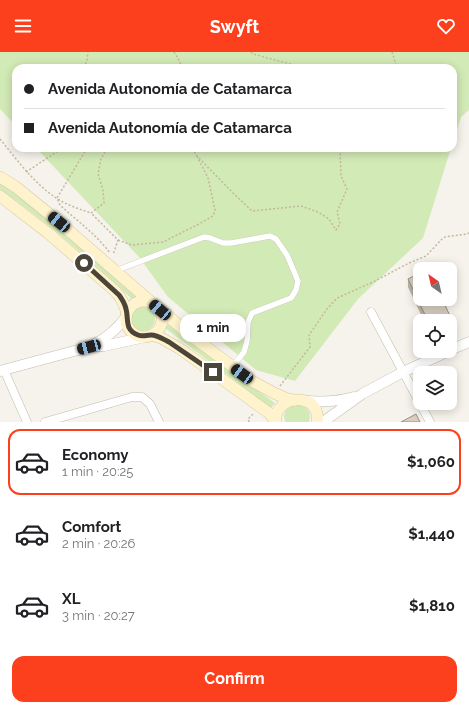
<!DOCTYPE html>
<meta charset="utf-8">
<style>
:root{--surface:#fff;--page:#f6f6f6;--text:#202124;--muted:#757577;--line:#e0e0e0;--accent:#fc3f1d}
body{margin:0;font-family:Raleway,sans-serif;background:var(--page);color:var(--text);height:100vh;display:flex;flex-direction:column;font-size:15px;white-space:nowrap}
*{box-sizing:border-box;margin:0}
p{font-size:13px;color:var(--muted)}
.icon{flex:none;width:22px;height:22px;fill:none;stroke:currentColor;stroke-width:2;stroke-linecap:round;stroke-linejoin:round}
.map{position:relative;height:370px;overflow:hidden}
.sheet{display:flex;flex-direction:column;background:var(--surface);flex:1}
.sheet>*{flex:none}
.guide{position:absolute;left:12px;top:12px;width:445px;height:88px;border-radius:12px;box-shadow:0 2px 10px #0003;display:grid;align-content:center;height:88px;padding:0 12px;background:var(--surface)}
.needle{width:26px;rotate:326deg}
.controls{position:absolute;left:413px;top:210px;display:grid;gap:8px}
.controls a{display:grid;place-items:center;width:44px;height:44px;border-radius:8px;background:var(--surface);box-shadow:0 2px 10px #0003;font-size:20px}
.end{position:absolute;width:18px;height:18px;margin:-9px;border:5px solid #4b4439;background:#fff;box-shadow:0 0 0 2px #fff}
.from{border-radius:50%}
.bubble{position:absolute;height:28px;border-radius:12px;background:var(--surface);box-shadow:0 2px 10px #0003;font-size:13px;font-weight:700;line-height:28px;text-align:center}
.car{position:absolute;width:12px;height:24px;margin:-12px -6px;border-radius:5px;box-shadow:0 0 3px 1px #0007;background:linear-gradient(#222 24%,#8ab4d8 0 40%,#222 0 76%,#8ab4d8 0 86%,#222 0)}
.guide b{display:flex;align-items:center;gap:14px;height:38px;font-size:15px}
.guide b+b{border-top:1px solid var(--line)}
.guide i{width:10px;height:10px;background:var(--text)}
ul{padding:7px 0 0;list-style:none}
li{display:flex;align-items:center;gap:12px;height:66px;margin:0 8px 6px;padding:0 4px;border:2px solid transparent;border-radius:12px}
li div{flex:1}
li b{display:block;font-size:15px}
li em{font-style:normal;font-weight:700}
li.current{border-color:var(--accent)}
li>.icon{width:36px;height:36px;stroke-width:1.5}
.button{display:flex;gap:8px;margin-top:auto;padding:8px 12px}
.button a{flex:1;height:46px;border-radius:12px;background:var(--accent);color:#fff;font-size:16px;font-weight:700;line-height:46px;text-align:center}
header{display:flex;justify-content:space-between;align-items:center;height:52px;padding:0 12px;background:var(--accent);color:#fff;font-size:18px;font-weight:700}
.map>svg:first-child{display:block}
.green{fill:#d2eab5}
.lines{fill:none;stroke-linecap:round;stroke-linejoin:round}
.pedestrian-casing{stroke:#c2bbae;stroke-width:6}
.minor-casing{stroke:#c2bbae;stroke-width:9}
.tertiary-casing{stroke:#c2bbae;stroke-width:11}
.secondary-casing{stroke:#d6c79b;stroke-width:12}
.path{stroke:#c4b79f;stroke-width:1.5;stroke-dasharray:2 2;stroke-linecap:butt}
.pedestrian{stroke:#fff;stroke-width:5.5}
.minor{stroke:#fff;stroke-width:8}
.tertiary{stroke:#fff;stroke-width:10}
.secondary{stroke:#fff3cd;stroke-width:11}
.wall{fill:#bab2a6}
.shaded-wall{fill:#979187}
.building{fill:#d8cfc1;stroke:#979187}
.route{stroke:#4b4439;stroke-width:5}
</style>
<header><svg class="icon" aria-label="menu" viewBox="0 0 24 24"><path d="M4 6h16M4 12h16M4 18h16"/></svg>Swyft<svg class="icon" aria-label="heart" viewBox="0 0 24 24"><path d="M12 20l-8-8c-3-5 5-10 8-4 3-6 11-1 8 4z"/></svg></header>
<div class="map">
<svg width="469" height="370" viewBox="0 0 469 370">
<rect width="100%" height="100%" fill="#f6f3ec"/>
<g class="green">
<polygon points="0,0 469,0 469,58 461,65 453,90 453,16 16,16 16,74 0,57"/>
<polygon points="36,96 451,96 423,186 358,247 295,329 256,318 168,245 139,205"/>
<path d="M0,131C29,151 55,174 82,197C101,213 119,229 137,246L133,248C91,209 48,170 0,137Z"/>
<circle cx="143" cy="267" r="12"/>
<polygon points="169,272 223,314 275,351 271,356 165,276"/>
<path d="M296,352C307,355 312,358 309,370H285C282,360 287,355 296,352Z"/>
</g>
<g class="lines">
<g class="pedestrian-casing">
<polyline id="pedestrian" points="115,219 204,185 210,186 223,191 231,191 270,184 276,187 287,203 298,229 296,238 291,246 252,261 248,270 247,289 244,300 232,315"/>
</g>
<g class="minor-casing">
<g id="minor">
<polyline points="371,260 430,370"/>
<polyline points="4,318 27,370"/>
<polyline points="45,370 132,345 142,345 150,352 159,370"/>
</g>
</g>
<g class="tertiary-casing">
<g id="tertiary">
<path d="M93,293C107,286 117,277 127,264"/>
<polyline points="450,298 469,290"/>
<polyline points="0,319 89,295 104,294 145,285"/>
<path d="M306,349C323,350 338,350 354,345"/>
<polyline points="323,370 362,342 403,320 449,299"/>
</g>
</g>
<g class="secondary-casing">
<g id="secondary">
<polyline points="0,125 16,135 59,170 151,250"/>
<path d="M0,144L48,181L114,238C121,245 125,252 127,262"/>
<circle cx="144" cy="267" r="18"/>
<polyline points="160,257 185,279 252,329 274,341 285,346 294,348"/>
<polyline points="151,283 161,286 179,296 269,361 275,368"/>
<path d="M276,370C273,342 322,339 317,370"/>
</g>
</g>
<g class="path">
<polyline points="174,0 180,10 181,16"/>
<polyline points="251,0 253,2 305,16"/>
<polyline points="392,0 396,13 393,16"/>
<polyline points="84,16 87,8 88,0"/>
<path d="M0,87C17,108 34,131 56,146C67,153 79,157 91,161"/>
<path d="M87,96L57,146L60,153C77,169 96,182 110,201"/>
<polyline points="107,96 101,107 98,122 103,138 104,151 91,161 118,188 113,203"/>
<polyline points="193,96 196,103 233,141 252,159 301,154 318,160 329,167 336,178 340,172 337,160 347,137 341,124 340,96"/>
<polyline points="26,120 58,99 60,96"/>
<polyline points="118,188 132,193 163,190 199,172 213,164 215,158 208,126 197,104"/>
<polyline points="280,334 310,295 309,283 327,257 337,246 373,230 409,211 426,204 442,187 445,185 467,182 469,181"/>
<polyline points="249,370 248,367 254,361"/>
</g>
<use href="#pedestrian" class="pedestrian"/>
<use href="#minor" class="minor"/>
<use href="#tertiary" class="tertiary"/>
<use href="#secondary" class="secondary"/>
</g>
<polygon class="wall" points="420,221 420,247 442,247 453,270 453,277 450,279 450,269 424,269 408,235 408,227"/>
<polygon class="shaded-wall" points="453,270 453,277 450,279 450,271"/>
<g class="building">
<polygon points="420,221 420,247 442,247 453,270 450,271 450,269 428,269 408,227"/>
<polygon points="416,362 420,370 401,370"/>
</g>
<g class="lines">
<path class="route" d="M84,211L119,243C122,247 125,252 126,257C129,267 124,278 138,283C143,285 146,283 151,283C157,283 163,287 169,290L213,320"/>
</g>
</svg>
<div class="controls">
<a><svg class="needle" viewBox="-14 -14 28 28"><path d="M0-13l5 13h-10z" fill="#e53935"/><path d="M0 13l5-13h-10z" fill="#757577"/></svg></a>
<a><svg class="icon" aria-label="locate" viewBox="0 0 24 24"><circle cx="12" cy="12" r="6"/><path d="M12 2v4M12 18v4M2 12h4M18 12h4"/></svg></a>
<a><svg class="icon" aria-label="layers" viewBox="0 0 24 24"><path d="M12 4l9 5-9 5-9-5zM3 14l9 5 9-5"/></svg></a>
</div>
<i class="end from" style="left:84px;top:211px"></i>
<i class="end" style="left:213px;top:320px"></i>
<div class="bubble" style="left:180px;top:262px;width:66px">1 min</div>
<i class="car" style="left:59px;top:170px;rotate:309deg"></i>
<i class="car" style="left:160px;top:258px;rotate:310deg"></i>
<i class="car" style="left:89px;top:295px;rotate:255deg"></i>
<i class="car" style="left:242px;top:322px;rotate:306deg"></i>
<div class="guide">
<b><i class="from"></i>Avenida Autonomía de Catamarca</b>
<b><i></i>Avenida Autonomía de Catamarca</b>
</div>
</div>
<section class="sheet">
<ul>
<li class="current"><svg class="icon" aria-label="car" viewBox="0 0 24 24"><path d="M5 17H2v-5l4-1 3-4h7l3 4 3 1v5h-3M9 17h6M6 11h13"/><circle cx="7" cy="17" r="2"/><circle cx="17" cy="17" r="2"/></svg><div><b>Economy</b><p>1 min · 20:25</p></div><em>$1,060</em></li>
<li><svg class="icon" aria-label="car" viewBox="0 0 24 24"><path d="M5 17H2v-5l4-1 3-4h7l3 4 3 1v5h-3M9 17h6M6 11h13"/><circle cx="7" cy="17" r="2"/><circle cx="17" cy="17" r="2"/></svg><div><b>Comfort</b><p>2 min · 20:26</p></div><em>$1,440</em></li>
<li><svg class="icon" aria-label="car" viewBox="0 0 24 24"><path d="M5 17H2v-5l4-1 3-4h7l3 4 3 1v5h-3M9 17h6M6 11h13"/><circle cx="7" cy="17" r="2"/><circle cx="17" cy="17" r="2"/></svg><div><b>XL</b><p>3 min · 20:27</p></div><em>$1,810</em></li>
</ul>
<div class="button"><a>Confirm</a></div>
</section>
